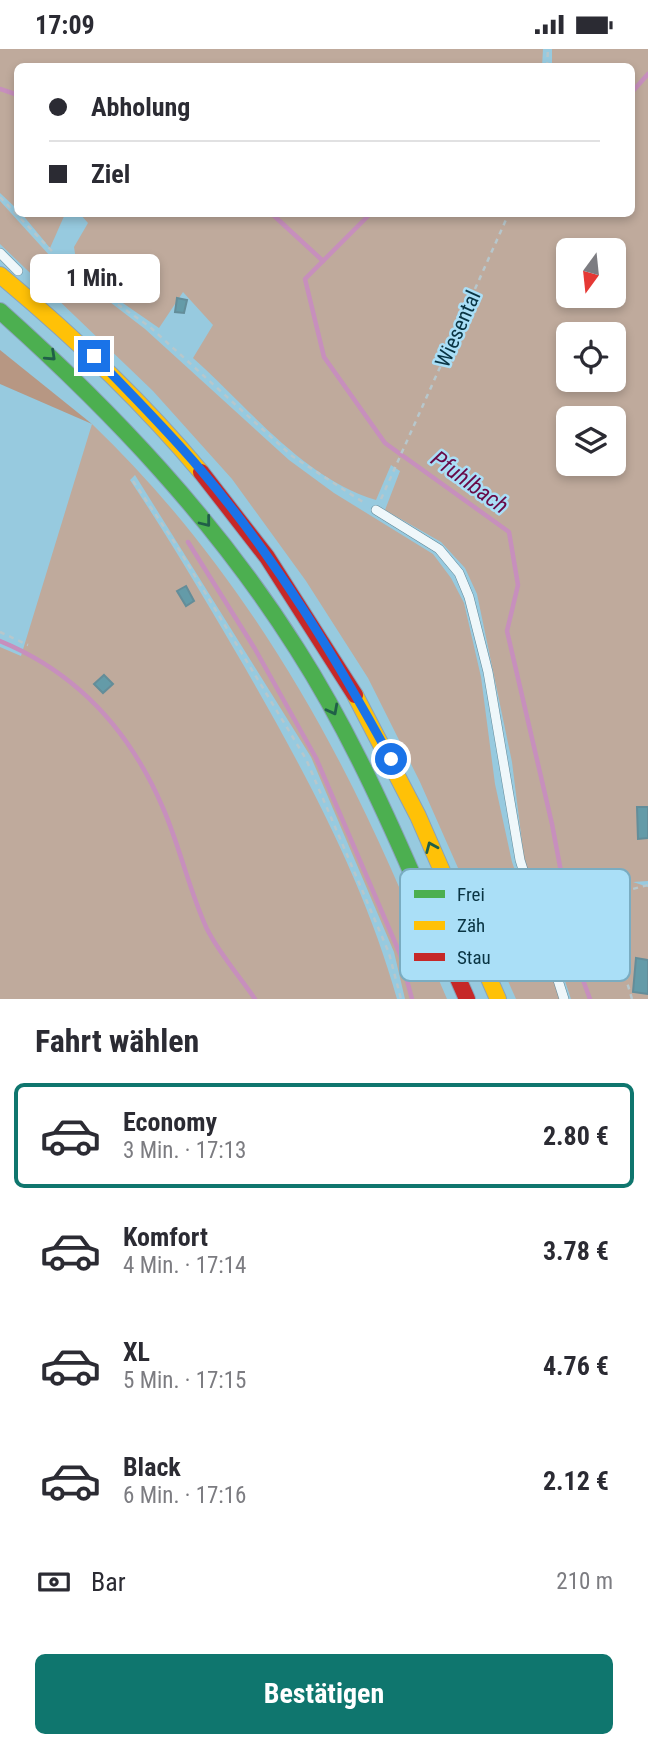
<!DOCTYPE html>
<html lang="de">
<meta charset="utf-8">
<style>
:root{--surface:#fff;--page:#f7f7f7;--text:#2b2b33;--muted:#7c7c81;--line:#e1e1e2;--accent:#0f766e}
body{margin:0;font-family:"Roboto Condensed",sans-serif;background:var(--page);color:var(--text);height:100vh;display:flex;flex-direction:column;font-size:26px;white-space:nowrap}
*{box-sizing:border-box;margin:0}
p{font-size:23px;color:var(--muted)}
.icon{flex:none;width:38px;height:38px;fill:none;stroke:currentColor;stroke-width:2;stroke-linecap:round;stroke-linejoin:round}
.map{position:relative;height:950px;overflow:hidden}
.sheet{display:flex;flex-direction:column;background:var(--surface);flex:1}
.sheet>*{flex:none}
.guide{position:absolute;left:14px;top:14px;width:621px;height:154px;border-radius:10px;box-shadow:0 4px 10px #0003;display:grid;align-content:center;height:154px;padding:0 35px;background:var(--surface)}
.needle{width:46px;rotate:195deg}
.buttons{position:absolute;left:556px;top:189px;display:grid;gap:14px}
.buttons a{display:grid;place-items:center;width:70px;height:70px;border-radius:10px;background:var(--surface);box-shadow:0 4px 10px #0003;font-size:35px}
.end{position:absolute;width:32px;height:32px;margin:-16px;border:9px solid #1a73e8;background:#fff;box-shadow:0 0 0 4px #fff}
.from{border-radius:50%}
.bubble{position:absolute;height:49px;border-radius:10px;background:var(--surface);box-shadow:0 4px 10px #0003;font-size:23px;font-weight:700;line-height:49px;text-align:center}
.guide b{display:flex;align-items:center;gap:24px;height:66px;font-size:26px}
.guide b+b{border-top:2px solid var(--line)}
.guide i{width:18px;height:18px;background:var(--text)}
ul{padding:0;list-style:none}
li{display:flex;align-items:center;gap:21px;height:105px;margin:0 14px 10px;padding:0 21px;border:4px solid transparent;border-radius:10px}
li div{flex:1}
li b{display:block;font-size:26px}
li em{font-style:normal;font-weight:700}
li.active{border-color:var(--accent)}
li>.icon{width:63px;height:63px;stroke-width:1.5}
h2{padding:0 35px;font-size:32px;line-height:84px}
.pay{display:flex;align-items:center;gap:18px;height:77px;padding:0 35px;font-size:26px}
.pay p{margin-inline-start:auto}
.cta{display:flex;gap:14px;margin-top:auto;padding:14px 35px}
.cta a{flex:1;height:80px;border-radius:10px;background:var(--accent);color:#fff;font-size:28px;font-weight:700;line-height:80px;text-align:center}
.status{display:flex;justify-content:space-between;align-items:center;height:49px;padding:0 35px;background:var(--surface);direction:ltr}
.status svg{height:19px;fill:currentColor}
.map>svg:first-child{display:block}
.green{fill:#bfaa9c;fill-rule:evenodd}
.forest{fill:#b79783}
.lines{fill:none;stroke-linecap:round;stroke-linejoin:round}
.stream{stroke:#c78fbd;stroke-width:4.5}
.building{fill:#649ba8;stroke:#638d99;stroke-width:2}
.lane-casing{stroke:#648a99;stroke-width:10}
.fast-casing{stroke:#8aa2b9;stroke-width:18}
.slow-casing{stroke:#8aa2b9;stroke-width:18}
.jam-casing{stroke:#8aa2b9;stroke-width:18}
.path{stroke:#b7c7cc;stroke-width:2.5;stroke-dasharray:5 5;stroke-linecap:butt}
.lane{stroke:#eff7fa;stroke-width:9}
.fast{stroke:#4caf50;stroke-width:16}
.slow{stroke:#ffc107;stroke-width:16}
.jam{stroke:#c62828;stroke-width:16}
.oneway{stroke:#205f48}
.route{stroke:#1a73e8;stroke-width:9}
.labels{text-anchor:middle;stroke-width:5;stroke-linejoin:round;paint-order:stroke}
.street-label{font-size:21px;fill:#093443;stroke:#aadff7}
.water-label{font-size:23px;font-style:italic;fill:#680947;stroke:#aadff7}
.key{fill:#aadff7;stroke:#7aacc1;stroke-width:2}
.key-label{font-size:19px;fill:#093443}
</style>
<div class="status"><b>17:09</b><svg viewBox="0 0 49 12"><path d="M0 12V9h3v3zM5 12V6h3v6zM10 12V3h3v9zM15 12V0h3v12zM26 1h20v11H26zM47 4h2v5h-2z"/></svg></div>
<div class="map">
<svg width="648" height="950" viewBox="0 0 648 950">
<rect width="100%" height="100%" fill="#97cadf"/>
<g class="green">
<polygon points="0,0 543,0 542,18 18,18 17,160 0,144"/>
<path d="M552,0H648V832L633,833L648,838V950H571L524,809L512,713L477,545L465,519L441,493L385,461L400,422L391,416L376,451C303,429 248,358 193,309L213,276L183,243L159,279L78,223L74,198L88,174L80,165L632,164V18L552,17ZM569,201H614V247H569ZM569,285H614V331H569ZM569,369H614V415H569Z"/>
<polygon points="0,152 50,207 145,280 289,411 334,444 433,505 451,529 464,554 481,628 495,735 512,813 560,950 516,950 420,733 368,629 306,532 232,430 153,342 0,195"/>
<polygon points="22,165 65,165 50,199"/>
<path d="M92,375C201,479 287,607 354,741C388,809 417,880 447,950H405L394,903L311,708L135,426L130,431C171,492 207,554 244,617C305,723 364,832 397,950H0V598L21,607Z"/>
</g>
<polygon class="forest" points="0,301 92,375 0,335"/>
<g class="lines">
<g class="stream">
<polyline points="0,40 18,46"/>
<polyline points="632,43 648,25"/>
<polyline points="271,164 323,212"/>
<polyline points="371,164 305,230 324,308 385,394 509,483 518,536 507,582 552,775 580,923 590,950"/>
<polyline points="188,493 255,600 316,709 400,905 412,950"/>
<path d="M0,592C78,624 130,682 163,759C180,798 189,841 207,880C219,904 240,928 255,950"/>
</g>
</g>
<g class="building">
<polygon points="177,249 187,251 184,264 175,263"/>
<polygon points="186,537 194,552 186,557 177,542"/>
<polygon points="104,626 113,635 103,644 94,635"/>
<polygon points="637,758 648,758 648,789 638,790"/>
<polygon points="636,909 648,911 648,945 633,943"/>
</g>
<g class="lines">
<g class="lane-casing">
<g id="lane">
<polyline points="0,204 18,222"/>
<polyline points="376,461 439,500 459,524 469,548 488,623 520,811 564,950"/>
</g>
</g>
<g class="fast-casing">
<path id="fast" d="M0,262C113,363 216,472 297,600C343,672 379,749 413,827"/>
</g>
<g class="slow-casing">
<g id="slow">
<path d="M0,226C73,287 140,350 201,423"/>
<polyline points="355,646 418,767 498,950"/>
</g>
</g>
<g class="jam-casing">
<g id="jam">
<polyline points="201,423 267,508 355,646"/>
<polyline points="413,827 467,950"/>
</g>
</g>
<g class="path">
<polyline points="547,18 548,0"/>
<polyline points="0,148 72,223 150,278 292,407 366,455"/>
<polyline points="133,432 175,494 306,710 389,904 401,950"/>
<polyline points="381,450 509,164"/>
<polyline points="0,583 28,596"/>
<polyline points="632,950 618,903 616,857 629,841 648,836"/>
</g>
<use href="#lane" class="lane"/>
<use href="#fast" class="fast"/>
<use href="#slow" class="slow"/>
<use href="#jam" class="jam"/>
</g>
<defs><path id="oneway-chevron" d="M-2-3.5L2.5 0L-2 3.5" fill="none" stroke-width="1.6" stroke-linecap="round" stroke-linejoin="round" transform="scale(1.75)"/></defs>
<g class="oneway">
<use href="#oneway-chevron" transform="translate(51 307) rotate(43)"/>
<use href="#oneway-chevron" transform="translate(206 473) rotate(52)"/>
<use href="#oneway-chevron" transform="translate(333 661) rotate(62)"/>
<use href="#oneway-chevron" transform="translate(431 798) rotate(-113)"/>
</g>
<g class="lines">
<path class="route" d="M94,307C130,344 167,381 200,420C275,508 336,609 391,710"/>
</g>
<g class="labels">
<g class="street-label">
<text transform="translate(458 280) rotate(-66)" y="7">Wiesental</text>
</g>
<g class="water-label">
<text transform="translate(470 433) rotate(36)" y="8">Pfuhlbach</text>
</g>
</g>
<rect x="400" y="820" width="230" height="112" rx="10" class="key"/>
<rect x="414" y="841" width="31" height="8" fill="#4caf50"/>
<rect x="414" y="872" width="31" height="9" fill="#ffc107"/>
<rect x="414" y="904" width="31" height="8" fill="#c62828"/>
<g class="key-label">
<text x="457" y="852">Frei</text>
<text x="457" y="883">Zäh</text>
<text x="457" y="915">Stau</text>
</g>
</svg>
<div class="buttons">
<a><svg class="needle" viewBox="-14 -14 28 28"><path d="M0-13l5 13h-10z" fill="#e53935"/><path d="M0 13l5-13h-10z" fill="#7c7c81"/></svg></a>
<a><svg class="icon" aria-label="locate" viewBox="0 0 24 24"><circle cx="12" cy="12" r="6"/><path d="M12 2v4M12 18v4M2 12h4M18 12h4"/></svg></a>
<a><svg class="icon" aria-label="layers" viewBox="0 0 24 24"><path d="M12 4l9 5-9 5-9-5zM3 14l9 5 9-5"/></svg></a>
</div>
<i class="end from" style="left:391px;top:710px"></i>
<i class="end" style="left:94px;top:307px"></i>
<div class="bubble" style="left:30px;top:205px;width:130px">1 Min.</div>
<div class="guide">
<b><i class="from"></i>Abholung</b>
<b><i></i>Ziel</b>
</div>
</div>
<section class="sheet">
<h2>Fahrt wählen</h2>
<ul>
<li class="active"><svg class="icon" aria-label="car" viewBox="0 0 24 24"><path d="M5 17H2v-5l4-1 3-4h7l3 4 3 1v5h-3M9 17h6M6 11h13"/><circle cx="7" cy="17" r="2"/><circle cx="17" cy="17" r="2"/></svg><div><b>Economy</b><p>3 Min. · 17:13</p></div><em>2.80 €</em></li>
<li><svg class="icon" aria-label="car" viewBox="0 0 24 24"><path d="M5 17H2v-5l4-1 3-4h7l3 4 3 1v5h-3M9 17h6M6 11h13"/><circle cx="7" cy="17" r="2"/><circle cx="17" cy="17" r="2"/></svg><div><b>Komfort</b><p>4 Min. · 17:14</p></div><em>3.78 €</em></li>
<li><svg class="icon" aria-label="car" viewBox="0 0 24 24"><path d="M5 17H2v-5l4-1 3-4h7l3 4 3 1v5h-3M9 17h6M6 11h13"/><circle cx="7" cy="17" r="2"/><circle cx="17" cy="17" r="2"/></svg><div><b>XL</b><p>5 Min. · 17:15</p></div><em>4.76 €</em></li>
<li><svg class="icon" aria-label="car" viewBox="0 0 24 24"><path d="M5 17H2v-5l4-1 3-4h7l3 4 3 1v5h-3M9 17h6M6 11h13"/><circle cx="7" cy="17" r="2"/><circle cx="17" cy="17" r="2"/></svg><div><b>Black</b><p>6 Min. · 17:16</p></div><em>2.12 €</em></li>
</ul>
<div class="pay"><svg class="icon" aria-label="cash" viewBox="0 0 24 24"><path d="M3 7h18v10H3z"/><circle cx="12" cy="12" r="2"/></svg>Bar<p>210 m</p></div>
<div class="cta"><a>Bestätigen</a></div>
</section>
